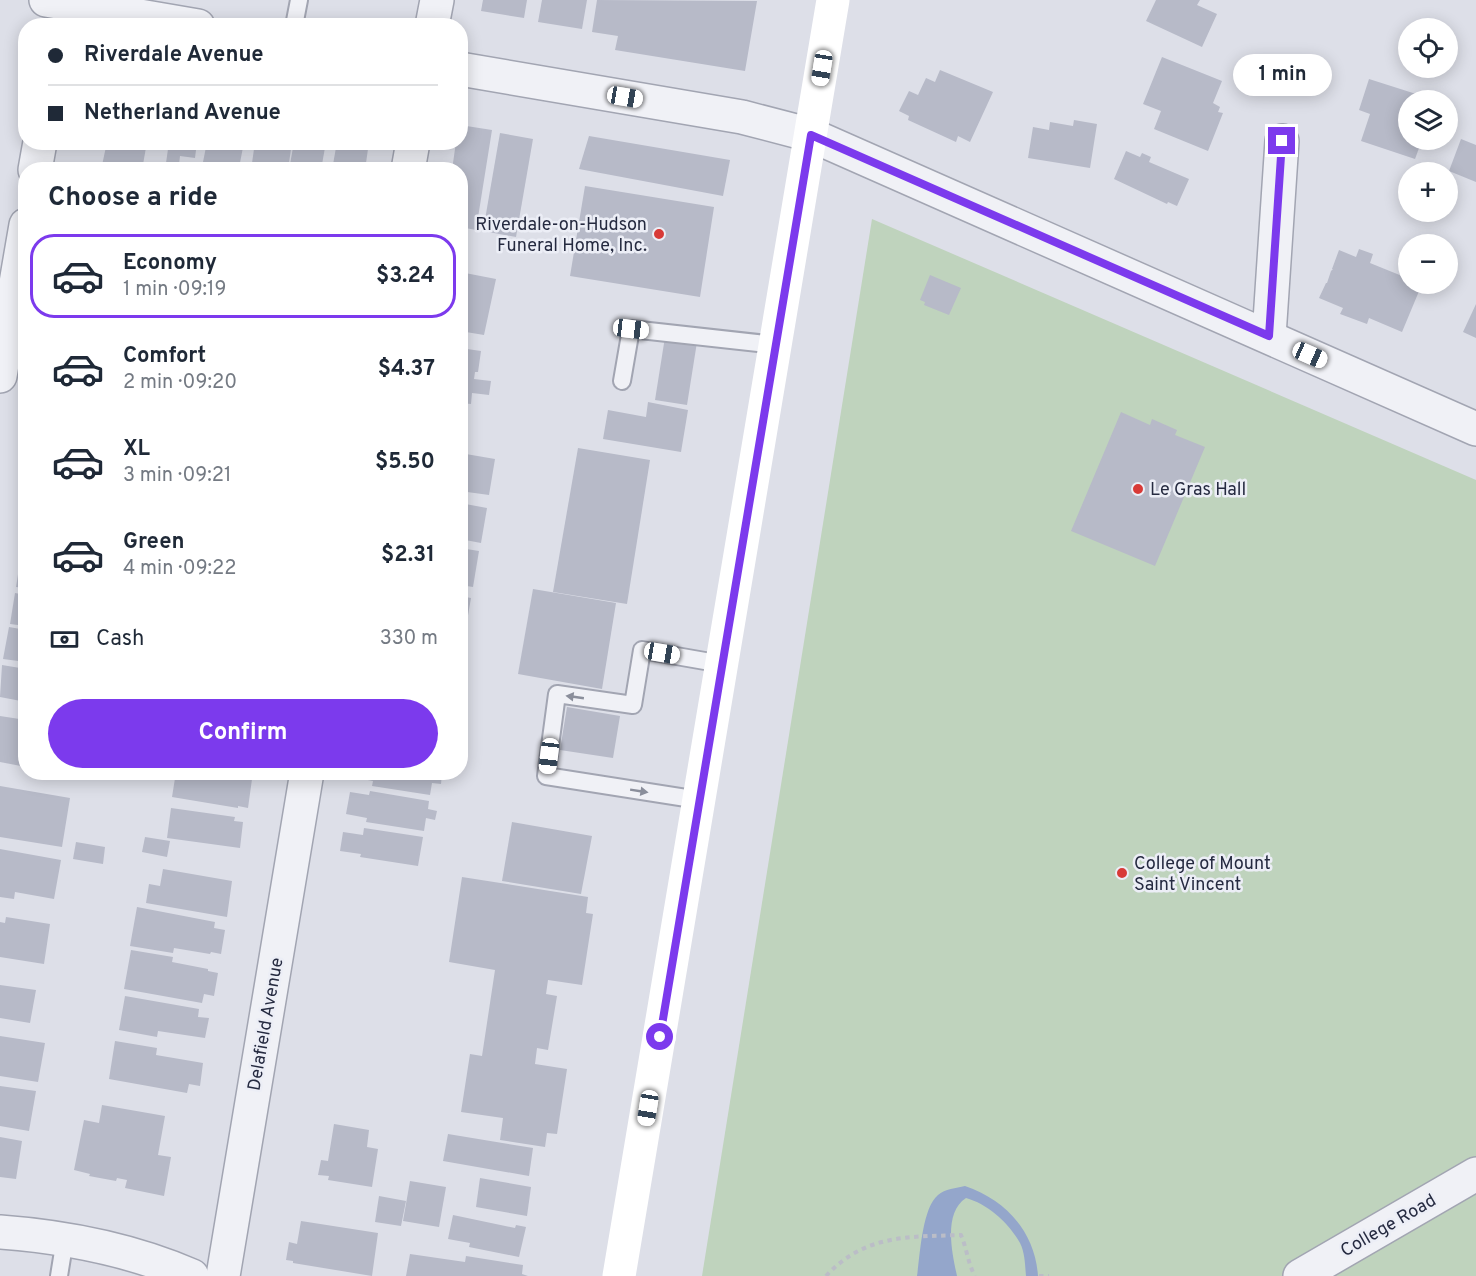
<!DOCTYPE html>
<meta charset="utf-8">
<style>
:root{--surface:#fff;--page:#f2f2f3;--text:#1f2937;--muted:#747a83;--line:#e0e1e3;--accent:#7c3aed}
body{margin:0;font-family:Overpass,sans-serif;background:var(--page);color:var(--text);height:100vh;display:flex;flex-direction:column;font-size:22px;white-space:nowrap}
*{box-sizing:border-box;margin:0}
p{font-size:20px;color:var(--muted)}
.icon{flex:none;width:33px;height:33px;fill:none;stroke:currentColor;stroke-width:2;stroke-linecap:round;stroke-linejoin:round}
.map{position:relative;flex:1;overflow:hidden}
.panel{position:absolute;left:18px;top:162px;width:450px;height:618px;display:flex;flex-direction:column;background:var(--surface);border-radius:24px;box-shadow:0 3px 15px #0003}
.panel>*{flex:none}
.hud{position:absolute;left:18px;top:18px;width:450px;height:132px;border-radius:24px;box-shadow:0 3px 15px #0003;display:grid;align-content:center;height:132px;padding:0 30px;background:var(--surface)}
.buttons{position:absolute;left:1398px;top:18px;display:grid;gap:12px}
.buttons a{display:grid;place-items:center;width:60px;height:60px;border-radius:50%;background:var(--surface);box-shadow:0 3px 15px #0003;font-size:30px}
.end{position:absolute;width:27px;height:27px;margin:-14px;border:8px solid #7c3aed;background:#fff;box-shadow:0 0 0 3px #fff}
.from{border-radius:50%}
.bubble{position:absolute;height:42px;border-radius:21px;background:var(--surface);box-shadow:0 3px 15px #0003;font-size:20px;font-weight:700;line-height:42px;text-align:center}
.car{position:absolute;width:18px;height:36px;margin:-18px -9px;border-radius:8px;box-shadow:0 0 4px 2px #0007;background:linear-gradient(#fff 24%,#345 0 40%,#fff 0 76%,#345 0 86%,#fff 0)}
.hud b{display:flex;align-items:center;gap:21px;height:57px;font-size:22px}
.hud b+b{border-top:2px solid var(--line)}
.hud i{width:15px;height:15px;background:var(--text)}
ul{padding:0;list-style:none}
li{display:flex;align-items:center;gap:18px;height:84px;margin:0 12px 9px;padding:0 18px;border:3px solid transparent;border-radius:24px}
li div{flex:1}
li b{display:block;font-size:22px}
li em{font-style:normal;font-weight:700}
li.on{border-color:var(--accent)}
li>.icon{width:54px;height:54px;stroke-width:1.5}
h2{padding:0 30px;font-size:27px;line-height:72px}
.pay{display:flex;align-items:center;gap:15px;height:66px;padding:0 30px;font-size:22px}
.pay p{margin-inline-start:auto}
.cta{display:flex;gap:12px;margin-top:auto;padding:12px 30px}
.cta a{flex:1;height:69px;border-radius:36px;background:var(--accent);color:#fff;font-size:24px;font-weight:700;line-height:69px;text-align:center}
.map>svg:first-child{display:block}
.green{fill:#bfd3bd}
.water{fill:#94a6cb}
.building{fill:#b7bac8}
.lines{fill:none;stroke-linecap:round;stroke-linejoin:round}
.lane-casing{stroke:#a2a5b2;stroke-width:20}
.street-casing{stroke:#a2a5b2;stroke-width:36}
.path{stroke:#bbbdc7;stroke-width:4;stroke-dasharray:4.5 4.5;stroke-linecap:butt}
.lane{stroke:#f0f1f6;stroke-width:16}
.street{stroke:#f0f1f6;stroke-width:33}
.secondary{stroke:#fff;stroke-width:33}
.oneway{fill:#8a8e9b}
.route{stroke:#7c3aed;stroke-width:8}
.poi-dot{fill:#d83a37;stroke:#eceef6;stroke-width:2}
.labels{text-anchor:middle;stroke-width:5;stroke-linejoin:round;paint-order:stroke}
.poi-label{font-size:18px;fill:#252a40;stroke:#eceef6;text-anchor:start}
.street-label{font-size:18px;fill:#252a40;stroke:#eceef6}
</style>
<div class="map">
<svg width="1476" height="1276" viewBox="0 0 1476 1276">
<rect width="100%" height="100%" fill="#dddfe8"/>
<polygon class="green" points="872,219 1476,480 1476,1276 702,1276"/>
<path class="water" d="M965,1186C1006,1200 1035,1232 1038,1276H1026C1025,1265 1025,1253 1020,1243C1009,1223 988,1204 966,1198C943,1213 952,1253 957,1276H917C920,1256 922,1208 938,1195C945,1189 956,1188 965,1186Z"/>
<g class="building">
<polygon points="483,0 527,0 524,18 481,11"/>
<polygon points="542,0 587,0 582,29 538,22"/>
<polygon points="597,0 757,1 745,71 615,50 618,36 592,32"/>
<polygon points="1156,0 1200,0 1197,5 1217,14 1202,47 1146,21"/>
<polygon points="1162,57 1222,81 1213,103 1220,107 1218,112 1223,113 1208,151 1154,129 1161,111 1143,104"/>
<polygon points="940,70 993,92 970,142 958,136 956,142 908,120 909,116 899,111 909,91 918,95 926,78 935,82"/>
<polygon points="1369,79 1435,100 1408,100 1408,140 1422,140 1415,159 1361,141 1370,114 1359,110"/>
<polygon points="1074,120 1097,124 1090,168 1028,158 1033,127 1049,130 1050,122 1073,126"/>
<polygon points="460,125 492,130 476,230 460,227 460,170 452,170 456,142 460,142"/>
<polygon points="500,133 533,139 516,237 483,231"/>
<polygon points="589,136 730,160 723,196 579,169"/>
<polygon points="1461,139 1476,145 1476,182 1449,171"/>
<polygon points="107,142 147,142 142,170 101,170"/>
<polygon points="169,142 197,142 195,158 180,156 179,165 166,163"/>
<polygon points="207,142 244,142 239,168 228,166 227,170 206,170 207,163 203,162"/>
<polygon points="255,142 292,142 288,170 251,170"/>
<polygon points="294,142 326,142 321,170 289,170"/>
<polygon points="337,142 369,142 365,170 332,170"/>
<polygon points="1126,151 1140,157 1142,153 1151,157 1149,162 1189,179 1177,206 1168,202 1167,204 1114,179"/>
<polygon points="585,186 714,207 700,297 570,276"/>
<polygon points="1359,249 1373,254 1370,263 1407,278 1408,276 1408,284 1422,284 1402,332 1369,318 1367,324 1340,314 1343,308 1319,298 1326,283 1327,283 1331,271 1333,269 1332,269 1339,250 1356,257"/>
<polygon points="460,272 496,279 484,335 460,331"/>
<polygon points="930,275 961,288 949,315 924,305 925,302 920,300"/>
<polygon points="1476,304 1476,338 1463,332"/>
<polygon points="665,337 697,342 687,405 655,400"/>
<polygon points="460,348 481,351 478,372 475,372 474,379 491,381 489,395 472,393 471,404 460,403"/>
<polygon points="648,402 688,410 681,452 603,439 608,410 646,417"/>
<polygon points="1121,412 1150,425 1152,419 1177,430 1175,435 1205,447 1155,566 1071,531"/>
<polygon points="578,448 650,460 627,604 553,592"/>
<polygon points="460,453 495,459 489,495 460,491"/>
<polygon points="460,503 487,508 481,543 460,539"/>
<polygon points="460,548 479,551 473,587 460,585"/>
<polygon points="21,555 26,555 26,588 16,587"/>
<polygon points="533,589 616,603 602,689 518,674"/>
<polygon points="15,593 26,595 26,626 10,624"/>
<polygon points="460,596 471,598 465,633 460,632"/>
<polygon points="9,627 26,630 26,662 3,659"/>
<polygon points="2,665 26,669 26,702 0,697"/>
<polygon points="567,707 620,716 613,758 560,750"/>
<polygon points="0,716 26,720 26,767 0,762"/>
<polygon points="176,772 253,772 248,808 238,806 238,808 172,797"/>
<polygon points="352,772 433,772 442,774 441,784 432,783 430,795 372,786 373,781 352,777"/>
<polygon points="0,786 70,798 62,847 0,837"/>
<polygon points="370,791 429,801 428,809 437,811 435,820 426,818 424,831 366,822 367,818 346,814 350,792 369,795"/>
<polygon points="171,808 235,817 234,821 243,822 240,848 167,838"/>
<polygon points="512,822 592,836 581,894 502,881"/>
<polygon points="364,828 423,837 418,866 360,857 361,854 340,851 343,832 363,835"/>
<polygon points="145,837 170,841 167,857 142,852"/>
<polygon points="76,842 105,847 103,864 73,859"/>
<polygon points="0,849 61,860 54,899 15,892 14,899 0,897"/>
<polygon points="163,869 232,881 227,917 146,903 149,884 160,886"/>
<polygon points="462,877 588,897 586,913 593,914 582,985 548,980 546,994 557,996 548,1050 537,1048 535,1064 567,1069 557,1134 547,1133 545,1147 500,1140 503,1118 461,1112 470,1054 482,1056 495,970 449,962"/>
<polygon points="137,907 215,922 214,928 225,930 221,954 211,952 210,954 174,948 173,953 130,946"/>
<polygon points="6,917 50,924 44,964 0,957 0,922 5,923"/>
<polygon points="131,950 173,957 172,962 208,969 208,971 218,973 214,996 204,994 202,1003 124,989"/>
<polygon points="0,985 36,990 30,1023 0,1018"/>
<polygon points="125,996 199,1009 198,1017 209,1018 205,1038 158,1031 157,1037 119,1030"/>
<polygon points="0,1036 45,1043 38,1082 0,1076"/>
<polygon points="115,1041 157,1048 156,1055 203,1063 200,1086 189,1084 187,1093 109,1079"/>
<polygon points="0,1086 36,1091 29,1131 0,1126"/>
<polygon points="102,1105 165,1116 158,1155 171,1157 164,1196 125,1188 127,1180 117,1178 116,1181 89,1176 90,1174 74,1170 84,1120 99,1123"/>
<polygon points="334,1124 369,1130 367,1147 378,1149 372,1187 328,1180 329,1176 318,1175 321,1160 328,1161"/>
<polygon points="448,1134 533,1148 529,1176 443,1161"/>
<polygon points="0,1137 22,1141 16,1179 0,1177"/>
<polygon points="480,1178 531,1187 527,1216 476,1207"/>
<polygon points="410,1181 446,1187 439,1227 403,1221"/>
<polygon points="379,1196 406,1201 401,1226 375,1222"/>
<polygon points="453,1215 515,1228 516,1225 526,1227 519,1257 469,1247 470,1243 448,1239"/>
<polygon points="301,1221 378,1233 372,1276 293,1263 293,1261 286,1260 289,1242 297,1244"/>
<polygon points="410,1254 465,1262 466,1256 523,1265 522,1274 528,1276 406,1276"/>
</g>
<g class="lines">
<g class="lane-casing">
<g id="lane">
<polyline points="294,26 299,0"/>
<polyline points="622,381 631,329 776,345"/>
<polyline points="699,800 546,776 557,694 633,705 642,650 722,664"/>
<polyline points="59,1276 65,1239"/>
</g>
</g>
<g class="street-casing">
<g id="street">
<polyline points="46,0 198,26"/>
<polyline points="432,26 437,0"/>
<polyline points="460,69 742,117 811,135 1476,429"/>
<polyline points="35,170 40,142"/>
<polyline points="408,170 413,142"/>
<polyline points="1269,336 1282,141"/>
<polyline points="0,376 26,225"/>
<path d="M0,1232C67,1237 130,1249 192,1276"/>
<polyline points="223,1276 307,772"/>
<polyline points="1300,1276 1476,1174"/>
</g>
</g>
<g class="path">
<path d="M826,1276C865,1234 908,1237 961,1235C967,1249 968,1264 975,1276"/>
<polyline points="1039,1276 1049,1276"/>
</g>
<use href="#lane" class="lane"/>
<use href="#street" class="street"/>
<polyline class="secondary" points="619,1276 833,0"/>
</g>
<defs><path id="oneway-solid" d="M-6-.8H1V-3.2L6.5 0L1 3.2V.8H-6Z" transform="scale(1.5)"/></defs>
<g class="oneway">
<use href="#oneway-solid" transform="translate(575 697) rotate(-172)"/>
<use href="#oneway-solid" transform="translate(639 791) rotate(9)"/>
</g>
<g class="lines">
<polyline class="route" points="660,1037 811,135 1269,336 1282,141"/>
</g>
<g class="poi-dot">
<circle cx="659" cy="234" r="6"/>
<circle cx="1138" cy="489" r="6"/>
<circle cx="1122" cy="873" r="6"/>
</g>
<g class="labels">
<g class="poi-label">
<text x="647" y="230" text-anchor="end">Riverdale-on-Hudson<tspan x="647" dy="21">Funeral Home, Inc.</tspan></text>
<text x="1150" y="495">Le Gras Hall</text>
<text x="1134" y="869">College of Mount<tspan x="1134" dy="21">Saint Vincent</tspan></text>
</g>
<g class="street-label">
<text transform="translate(265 1024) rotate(-80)" y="6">Delafield Avenue</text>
<text transform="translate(1388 1225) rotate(-30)" y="6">College Road</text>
</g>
</g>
</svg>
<div class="buttons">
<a><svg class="icon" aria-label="locate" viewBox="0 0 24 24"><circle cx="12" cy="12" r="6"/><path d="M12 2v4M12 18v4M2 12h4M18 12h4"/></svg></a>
<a><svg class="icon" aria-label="layers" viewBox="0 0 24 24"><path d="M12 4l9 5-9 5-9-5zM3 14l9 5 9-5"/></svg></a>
<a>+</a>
<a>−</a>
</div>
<i class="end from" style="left:660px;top:1037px"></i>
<i class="end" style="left:1282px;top:141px"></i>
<div class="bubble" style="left:1233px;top:54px;width:99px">1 min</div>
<i class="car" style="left:822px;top:68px;rotate:189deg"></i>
<i class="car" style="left:625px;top:97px;rotate:100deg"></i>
<i class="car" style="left:631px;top:329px;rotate:97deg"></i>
<i class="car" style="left:1310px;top:355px;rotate:114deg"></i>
<i class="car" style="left:662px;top:653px;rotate:100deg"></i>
<i class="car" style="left:549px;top:756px;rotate:187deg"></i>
<i class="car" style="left:648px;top:1108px;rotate:189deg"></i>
<div class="hud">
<b><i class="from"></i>Riverdale Avenue</b>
<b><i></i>Netherland Avenue</b>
</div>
<section class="panel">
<h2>Choose a ride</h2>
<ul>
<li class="on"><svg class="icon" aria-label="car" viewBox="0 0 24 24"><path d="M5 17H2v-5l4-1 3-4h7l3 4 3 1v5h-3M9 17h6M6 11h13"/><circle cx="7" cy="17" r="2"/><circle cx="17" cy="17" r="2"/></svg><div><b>Economy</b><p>1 min · 09:19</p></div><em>$3.24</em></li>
<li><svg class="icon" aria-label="car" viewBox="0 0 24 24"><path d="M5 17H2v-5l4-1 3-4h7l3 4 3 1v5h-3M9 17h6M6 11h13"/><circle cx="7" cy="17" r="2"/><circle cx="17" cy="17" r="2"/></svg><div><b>Comfort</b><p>2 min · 09:20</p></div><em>$4.37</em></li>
<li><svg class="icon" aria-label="car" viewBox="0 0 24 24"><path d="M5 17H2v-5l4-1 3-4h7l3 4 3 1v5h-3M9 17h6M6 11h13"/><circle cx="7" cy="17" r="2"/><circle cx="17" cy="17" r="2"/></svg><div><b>XL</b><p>3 min · 09:21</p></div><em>$5.50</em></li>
<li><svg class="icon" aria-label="car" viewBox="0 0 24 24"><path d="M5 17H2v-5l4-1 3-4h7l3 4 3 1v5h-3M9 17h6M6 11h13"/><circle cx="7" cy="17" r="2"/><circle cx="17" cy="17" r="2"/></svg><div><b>Green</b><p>4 min · 09:22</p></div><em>$2.31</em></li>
</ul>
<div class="pay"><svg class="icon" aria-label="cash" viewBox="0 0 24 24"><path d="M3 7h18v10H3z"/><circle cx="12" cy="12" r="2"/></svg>Cash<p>330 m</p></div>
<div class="cta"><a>Confirm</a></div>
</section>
</div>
